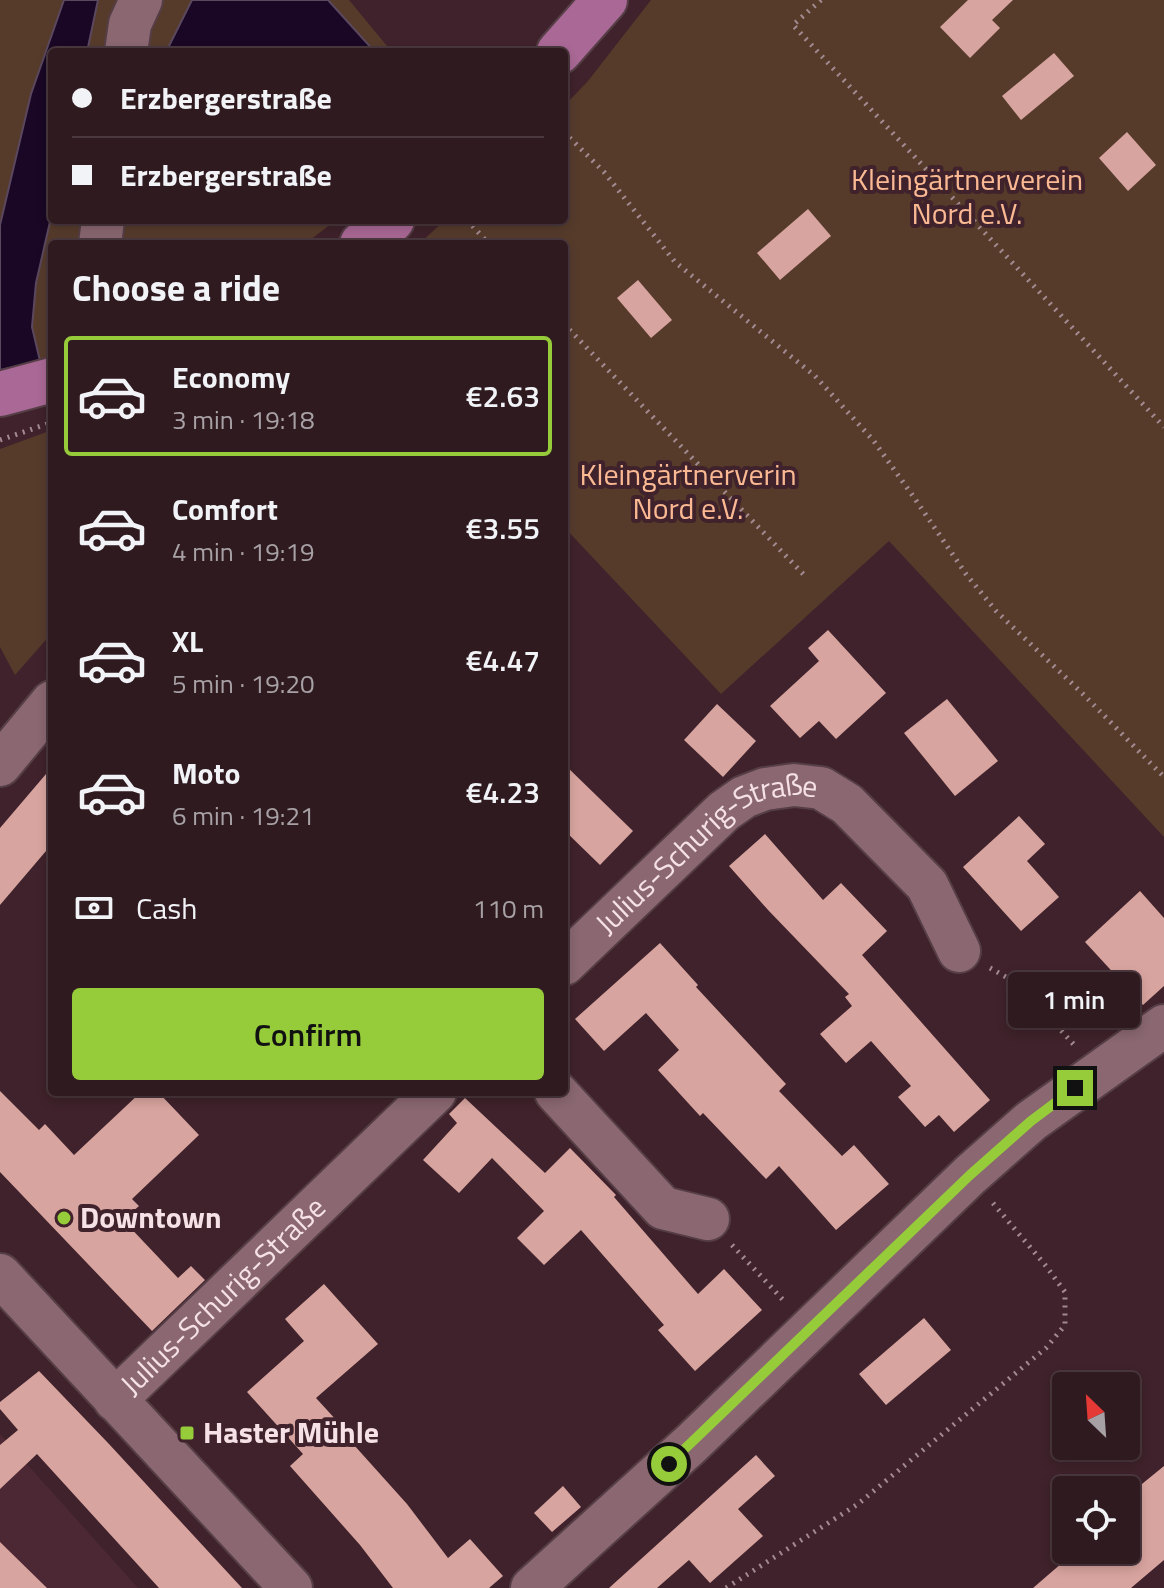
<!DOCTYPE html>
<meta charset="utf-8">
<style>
:root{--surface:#2f1a20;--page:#3b272d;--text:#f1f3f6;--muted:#a7a1a5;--line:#4a383e;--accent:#96cc3a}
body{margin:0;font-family:"Titillium Web",sans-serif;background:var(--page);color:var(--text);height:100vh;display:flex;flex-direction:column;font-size:30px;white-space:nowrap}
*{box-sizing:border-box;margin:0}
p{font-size:26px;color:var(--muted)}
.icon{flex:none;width:44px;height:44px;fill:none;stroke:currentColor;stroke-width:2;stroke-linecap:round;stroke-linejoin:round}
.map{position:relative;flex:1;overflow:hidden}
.panel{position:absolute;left:48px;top:240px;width:520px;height:856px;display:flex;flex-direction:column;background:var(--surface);border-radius:8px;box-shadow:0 4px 12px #0003,0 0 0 2px var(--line)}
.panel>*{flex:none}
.top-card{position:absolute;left:48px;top:48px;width:520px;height:176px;border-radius:8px;box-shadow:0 4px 12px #0003,0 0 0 2px var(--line);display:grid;align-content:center;height:176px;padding:0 24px;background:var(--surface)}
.needle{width:52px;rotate:335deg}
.tools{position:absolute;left:1052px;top:1372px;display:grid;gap:16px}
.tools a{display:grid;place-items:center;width:88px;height:88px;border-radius:8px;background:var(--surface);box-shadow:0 4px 12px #0003,0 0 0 2px var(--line);font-size:40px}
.end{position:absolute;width:36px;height:36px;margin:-18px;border:10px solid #96cc3a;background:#111;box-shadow:0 0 0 4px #111}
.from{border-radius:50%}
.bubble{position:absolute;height:56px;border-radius:8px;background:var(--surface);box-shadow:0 4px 12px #0003,0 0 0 2px var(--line);font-size:26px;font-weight:600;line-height:56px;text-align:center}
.top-card b{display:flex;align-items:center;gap:28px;height:76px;font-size:30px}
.top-card b+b{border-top:2px solid var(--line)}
.top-card i{width:20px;height:20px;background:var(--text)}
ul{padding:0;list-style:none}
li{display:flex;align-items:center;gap:24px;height:120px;margin:0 16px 12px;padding:0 8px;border:4px solid transparent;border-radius:8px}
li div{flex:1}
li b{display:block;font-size:30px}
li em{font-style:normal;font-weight:600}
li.active{border-color:var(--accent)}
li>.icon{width:72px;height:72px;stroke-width:1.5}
h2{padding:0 24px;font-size:36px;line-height:96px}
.pay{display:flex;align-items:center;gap:20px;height:88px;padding:0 24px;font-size:30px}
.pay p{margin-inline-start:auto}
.primary-button{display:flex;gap:16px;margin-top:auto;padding:16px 24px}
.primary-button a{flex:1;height:92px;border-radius:8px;background:var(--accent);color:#111;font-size:32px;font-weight:600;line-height:92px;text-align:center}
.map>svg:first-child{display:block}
.built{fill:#4c2834}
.green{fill:#563b2b}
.water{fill:#190725;stroke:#5b485f;stroke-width:2}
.building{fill:#d8a49f}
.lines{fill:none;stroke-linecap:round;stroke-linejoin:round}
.minor-casing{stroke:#563e46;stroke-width:46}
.major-casing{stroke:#563e46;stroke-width:48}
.path{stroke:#a28a90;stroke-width:5;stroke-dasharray:2 6;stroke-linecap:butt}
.minor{stroke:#8a6771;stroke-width:42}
.major{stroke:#a96895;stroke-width:44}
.route{stroke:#96cc3a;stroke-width:10}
.poi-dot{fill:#96cc3a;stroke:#3f222b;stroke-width:3}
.labels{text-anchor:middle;stroke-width:8;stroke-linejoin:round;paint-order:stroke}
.park-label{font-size:30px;fill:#fbb993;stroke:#3f222b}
.street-label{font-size:30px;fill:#f5e1e6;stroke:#3f222b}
.poi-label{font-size:30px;font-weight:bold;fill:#f5e1e6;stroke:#3f222b;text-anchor:start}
</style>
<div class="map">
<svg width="1164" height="1588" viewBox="0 0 1164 1588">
<rect width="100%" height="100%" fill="#3f222b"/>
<polygon class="built" points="0,1434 138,1588 0,1588"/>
<g class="green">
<polygon points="0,0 349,0 392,52 52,52 52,220 336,220 305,244 52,244 52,357 0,370"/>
<polygon points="651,0 1164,0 1164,837 889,541 721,694 564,527 564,244 419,244 445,220 564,220 564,106 588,81"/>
<polygon points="52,430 52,633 15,675 0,647 0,449"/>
</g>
<g class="water">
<polygon points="64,0 98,0 87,52 52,52 52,213 36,283 32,327 40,361 0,370 0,225 31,94"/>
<polygon points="192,0 328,0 375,52 166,52"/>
</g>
<g class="building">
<polygon points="968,0 1013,0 992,20 1000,28 970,58 940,27"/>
<polygon points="1054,53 1074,76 1021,120 1002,96"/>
<polygon points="1127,132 1156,165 1128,191 1099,158"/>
<polygon points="808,209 831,236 780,280 757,253"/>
<polygon points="638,280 672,320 651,338 617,298"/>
<polygon points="828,630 886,693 836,739 819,721 800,738 770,706 819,661 808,648"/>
<polygon points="947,699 998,761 955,796 904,733"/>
<polygon points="717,704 756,741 723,777 684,740"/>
<polygon points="564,764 633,831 600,865 564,830"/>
<polygon points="52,767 52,844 0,905 0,828"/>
<polygon points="1019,816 1045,844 1027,861 1059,897 1021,931 963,867"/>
<polygon points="765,834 823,900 841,883 887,931 862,955 990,1100 954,1132 939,1115 925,1127 898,1097 911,1086 871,1041 846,1063 820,1034 852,1006 845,997 849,994 769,911 729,866"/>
<polygon points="1140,891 1164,918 1164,986 1143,1005 1085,942"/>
<polygon points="660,943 698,985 696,987 786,1084 779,1091 842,1156 854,1145 889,1184 836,1230 779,1166 766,1179 703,1113 700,1116 658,1070 679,1050 646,1013 604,1051 575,1019"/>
<polygon points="0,1091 39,1130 45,1124 74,1155 141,1092 158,1092 199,1135 132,1199 139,1206 123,1220 178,1278 191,1266 205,1280 152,1331 0,1172"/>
<polygon points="465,1098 545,1173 570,1148 616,1195 614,1197 698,1294 724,1269 762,1310 695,1371 658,1330 664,1325 581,1230 544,1265 517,1238 544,1211 492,1158 459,1193 423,1160 457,1123 449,1114"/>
<polygon points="324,1284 378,1344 316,1398 338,1422 336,1425 407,1504 448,1558 470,1539 503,1576 489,1588 393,1588 360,1545 290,1466 303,1454 247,1392 304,1341 285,1319"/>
<polygon points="924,1318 951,1350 886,1405 859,1374"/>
<polygon points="39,1371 109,1444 242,1588 159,1588 37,1454 0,1489 0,1445 18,1430 0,1409 0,1402"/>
<polygon points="756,1455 775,1476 738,1509 763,1536 710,1583 689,1560 657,1588 609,1588"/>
<polygon points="1164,1466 1164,1560 1131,1588 1033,1588 1077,1550 1126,1550 1126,1497"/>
<polygon points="563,1486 581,1507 552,1532 534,1513"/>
<polygon points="0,1542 47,1588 0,1588"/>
</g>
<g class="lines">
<g class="minor-casing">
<g id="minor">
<polyline points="126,52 130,24 141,0"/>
<polyline points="100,244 103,220"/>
<polyline points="0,765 52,702"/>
<path id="s1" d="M564,964L724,811L744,797L765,789L794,785L821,788L847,804L927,885L959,951"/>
<polyline points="556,1092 663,1208 708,1219"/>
<polyline points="0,1275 291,1588"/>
<path id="s2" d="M115,1400L435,1092"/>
<polyline points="532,1588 692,1443 970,1175 1031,1121 1164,1026"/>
</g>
</g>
<g class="major-casing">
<g id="major">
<polyline points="559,52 605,0"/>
<polyline points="362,244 392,220"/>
<polyline points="0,394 52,380"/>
</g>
</g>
<g class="path">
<polyline points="821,0 793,25 1164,427"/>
<polyline points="564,132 604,172 675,262 815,376 873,440 913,496 966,574 996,611 1082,693 1164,777"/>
<polyline points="467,220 489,244"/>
<polyline points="564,324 807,578"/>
<polyline points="0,440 47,424"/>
<polyline points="990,968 1020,985 1076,1047"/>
<polyline points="732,1245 785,1302"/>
<polyline points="726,1588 858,1504 1046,1348 1065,1325 1065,1292 1046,1266 992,1202"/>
</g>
<use href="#minor" class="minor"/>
<use href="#major" class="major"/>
</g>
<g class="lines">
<polyline class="route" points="669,1464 970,1175 1031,1121 1075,1088"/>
</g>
<g class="poi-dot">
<circle cx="64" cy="1218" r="8"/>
<rect x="179" y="1425" width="16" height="16" rx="4"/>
</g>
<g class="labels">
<g class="park-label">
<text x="967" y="190">Kleingärtnerverein<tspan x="967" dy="34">Nord e.V.</tspan></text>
<text x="688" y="485">Kleingärtnerverin<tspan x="688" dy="34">Nord e.V.</tspan></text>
</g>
<g class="street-label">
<text dy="10" stroke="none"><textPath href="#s1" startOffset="186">Julius-Schurig-Straße</textPath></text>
<text dy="10" stroke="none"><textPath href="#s2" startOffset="150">Julius-Schurig-Straße</textPath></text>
</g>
<g class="poi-label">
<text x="80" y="1228">Downtown</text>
<text x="203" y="1443">Haster Mühle</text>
</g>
</g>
</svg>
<div class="tools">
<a><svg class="needle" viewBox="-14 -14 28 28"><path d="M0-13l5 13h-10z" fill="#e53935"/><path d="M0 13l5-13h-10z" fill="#a7a1a5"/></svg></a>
<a><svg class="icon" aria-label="locate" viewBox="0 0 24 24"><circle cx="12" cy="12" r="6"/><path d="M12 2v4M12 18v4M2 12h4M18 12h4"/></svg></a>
</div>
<i class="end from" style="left:669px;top:1464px"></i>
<i class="end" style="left:1075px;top:1088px"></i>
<div class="bubble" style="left:1008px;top:972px;width:132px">1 min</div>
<div class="top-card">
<b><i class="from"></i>Erzbergerstraße</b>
<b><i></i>Erzbergerstraße</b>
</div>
<section class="panel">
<h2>Choose a ride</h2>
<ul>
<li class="active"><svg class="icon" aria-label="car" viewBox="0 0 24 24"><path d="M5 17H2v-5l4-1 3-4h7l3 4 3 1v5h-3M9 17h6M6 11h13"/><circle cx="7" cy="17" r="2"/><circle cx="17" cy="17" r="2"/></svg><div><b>Economy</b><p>3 min · 19:18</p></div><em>€2.63</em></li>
<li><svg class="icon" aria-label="car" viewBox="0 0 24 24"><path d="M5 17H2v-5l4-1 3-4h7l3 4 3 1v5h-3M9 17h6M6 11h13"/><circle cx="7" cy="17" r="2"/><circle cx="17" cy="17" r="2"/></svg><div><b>Comfort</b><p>4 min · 19:19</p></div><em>€3.55</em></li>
<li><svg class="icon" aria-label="car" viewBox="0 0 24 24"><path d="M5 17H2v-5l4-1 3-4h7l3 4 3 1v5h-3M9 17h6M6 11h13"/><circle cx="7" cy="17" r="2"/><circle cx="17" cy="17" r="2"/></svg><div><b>XL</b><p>5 min · 19:20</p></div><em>€4.47</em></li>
<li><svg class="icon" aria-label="car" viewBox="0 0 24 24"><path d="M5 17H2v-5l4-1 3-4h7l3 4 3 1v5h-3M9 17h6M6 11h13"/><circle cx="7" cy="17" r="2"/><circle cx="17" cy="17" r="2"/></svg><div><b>Moto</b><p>6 min · 19:21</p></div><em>€4.23</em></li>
</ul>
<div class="pay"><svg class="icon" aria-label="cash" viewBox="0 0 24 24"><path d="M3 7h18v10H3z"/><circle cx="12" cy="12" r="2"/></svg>Cash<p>110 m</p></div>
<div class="primary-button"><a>Confirm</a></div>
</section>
</div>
